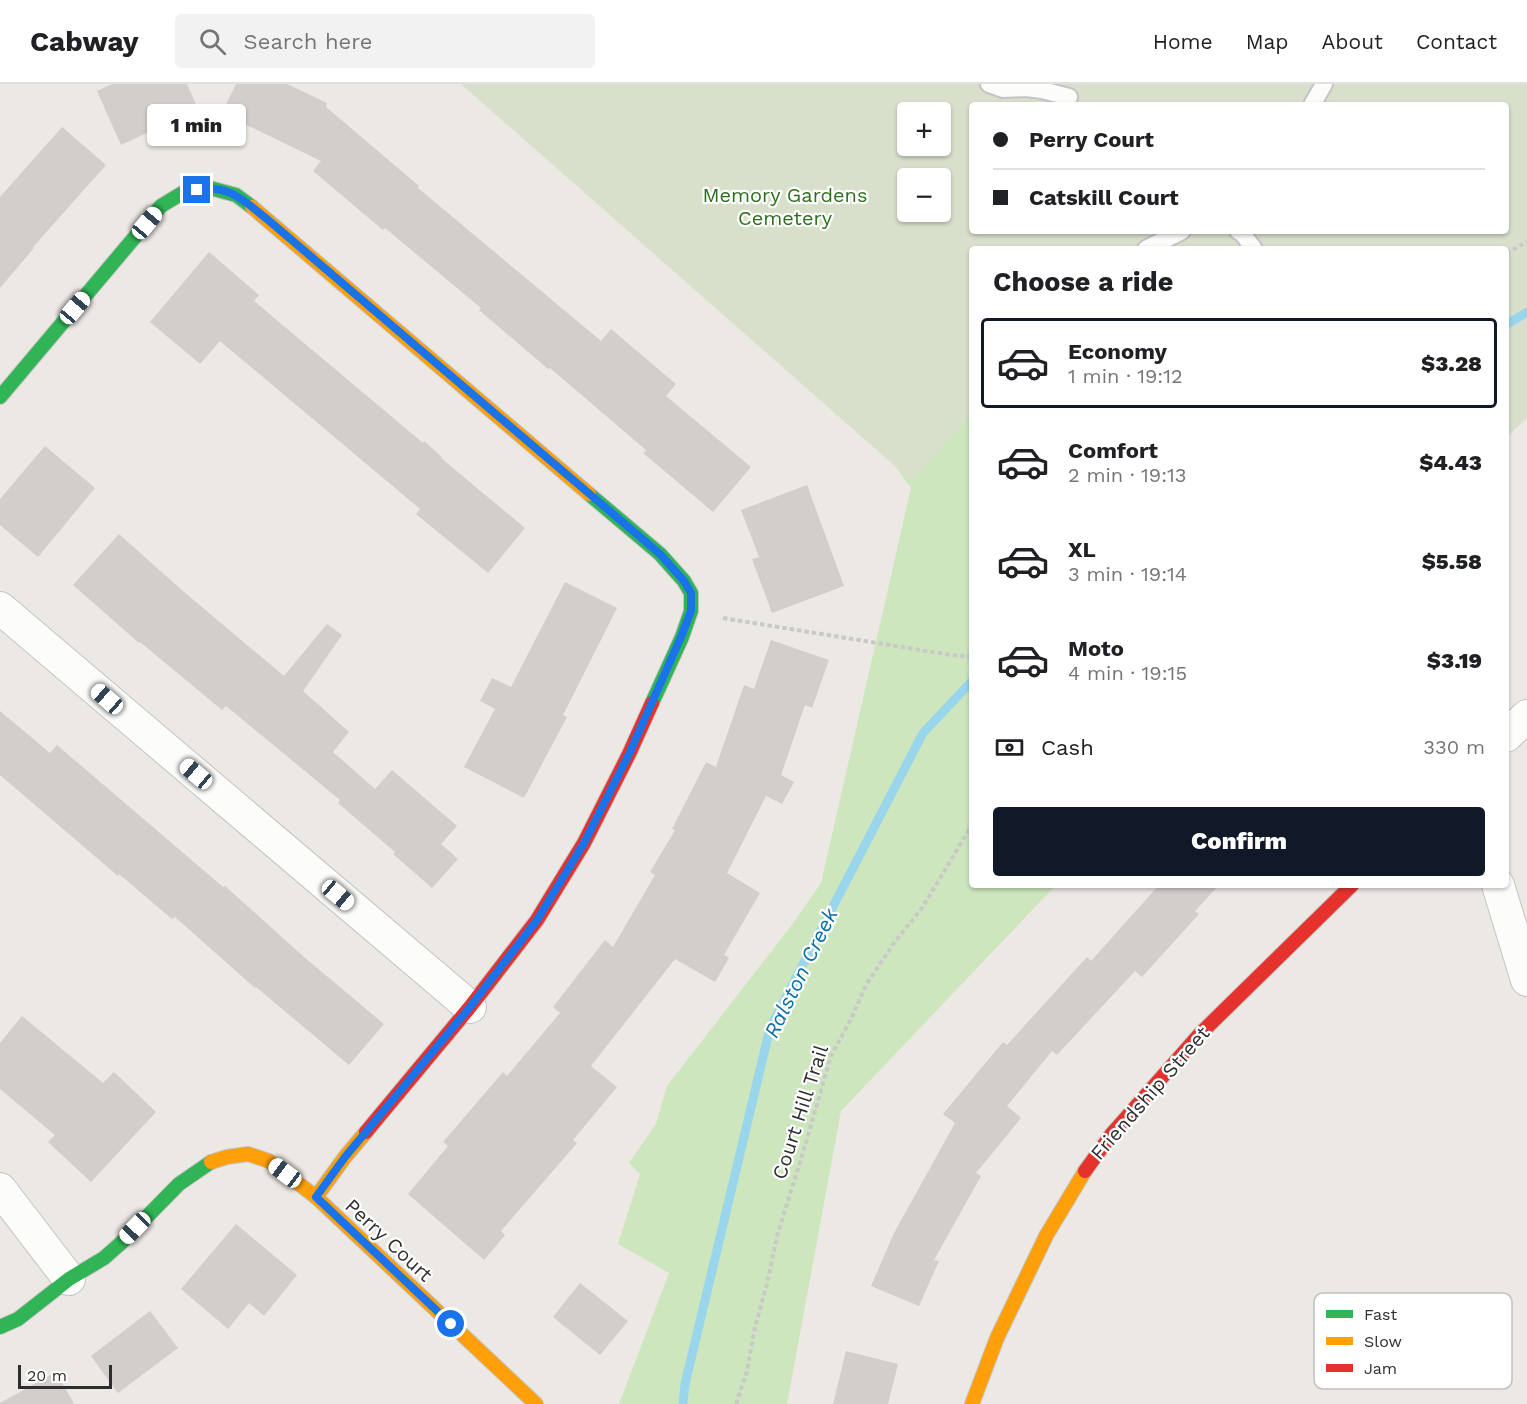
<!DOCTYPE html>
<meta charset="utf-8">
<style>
:root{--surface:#fff;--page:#f2f2f2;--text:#202124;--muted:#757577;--line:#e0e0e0;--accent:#111827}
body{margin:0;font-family:"Work Sans",sans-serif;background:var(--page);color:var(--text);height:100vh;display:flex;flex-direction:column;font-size:22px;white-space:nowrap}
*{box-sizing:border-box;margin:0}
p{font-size:20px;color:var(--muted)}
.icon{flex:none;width:33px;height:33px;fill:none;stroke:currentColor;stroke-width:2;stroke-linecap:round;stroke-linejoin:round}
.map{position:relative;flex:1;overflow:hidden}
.drawer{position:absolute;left:969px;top:162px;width:540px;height:642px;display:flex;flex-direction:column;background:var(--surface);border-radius:6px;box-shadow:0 2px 4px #0004}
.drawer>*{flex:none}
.guide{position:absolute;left:969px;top:18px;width:540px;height:132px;border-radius:6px;box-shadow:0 2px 4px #0004;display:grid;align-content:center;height:132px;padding:0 24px;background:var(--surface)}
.tools{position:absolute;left:897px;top:18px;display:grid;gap:12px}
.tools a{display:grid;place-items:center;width:54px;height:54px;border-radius:6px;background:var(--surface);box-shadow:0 2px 4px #0004;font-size:30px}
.scale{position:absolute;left:18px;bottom:15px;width:94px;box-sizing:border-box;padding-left:6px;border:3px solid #2e2e2e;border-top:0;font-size:16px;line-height:21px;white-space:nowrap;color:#2e2e2e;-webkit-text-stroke:4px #fff;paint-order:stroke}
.end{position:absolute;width:27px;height:27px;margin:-14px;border:8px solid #1a73e8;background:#fff;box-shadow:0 0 0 3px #fff}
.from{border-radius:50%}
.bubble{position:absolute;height:42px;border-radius:6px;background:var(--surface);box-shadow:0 2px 4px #0004;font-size:20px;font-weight:800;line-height:42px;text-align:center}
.car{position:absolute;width:18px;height:36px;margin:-18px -9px;border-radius:8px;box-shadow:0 0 4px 2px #0007;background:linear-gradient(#fff 24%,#345 0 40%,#fff 0 76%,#345 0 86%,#fff 0)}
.guide b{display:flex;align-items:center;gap:21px;height:57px;font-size:22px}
.guide b+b{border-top:2px solid var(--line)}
.guide i{width:15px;height:15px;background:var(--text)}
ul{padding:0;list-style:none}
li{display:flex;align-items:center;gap:18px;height:90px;margin:0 12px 9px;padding:0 12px;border:3px solid transparent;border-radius:6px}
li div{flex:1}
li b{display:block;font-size:22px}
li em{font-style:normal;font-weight:800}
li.on{border-color:var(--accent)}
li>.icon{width:54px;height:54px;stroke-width:1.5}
h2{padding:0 24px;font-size:27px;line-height:72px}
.pay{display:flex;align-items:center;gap:15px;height:66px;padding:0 24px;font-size:22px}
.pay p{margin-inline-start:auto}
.cta{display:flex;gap:12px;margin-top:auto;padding:12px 24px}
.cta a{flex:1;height:69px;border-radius:6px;background:var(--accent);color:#fff;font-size:24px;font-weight:800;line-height:69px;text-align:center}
header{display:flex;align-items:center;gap:36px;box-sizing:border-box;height:84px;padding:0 30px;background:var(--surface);border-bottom:2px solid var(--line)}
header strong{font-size:28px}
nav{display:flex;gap:33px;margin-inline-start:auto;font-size:21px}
.search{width:420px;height:54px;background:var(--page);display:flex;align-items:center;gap:15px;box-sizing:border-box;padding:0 21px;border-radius:6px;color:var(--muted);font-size:22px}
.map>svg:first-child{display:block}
.green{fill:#cee6be}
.cemetery{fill:#d8e0cc;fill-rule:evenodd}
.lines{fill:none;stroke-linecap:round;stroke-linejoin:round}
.stream{stroke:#99d6ec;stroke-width:9}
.building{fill:#d1cecb}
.lane-casing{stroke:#c5c4c5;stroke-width:20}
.street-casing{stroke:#c5c4c5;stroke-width:34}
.fast-casing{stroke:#c5c4c5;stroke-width:16}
.slow-casing{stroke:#c5c4c5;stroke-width:16}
.jam-casing{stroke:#c5c4c5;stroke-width:16}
.path{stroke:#c9c9c8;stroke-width:4;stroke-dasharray:4.5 3;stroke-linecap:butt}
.lane{stroke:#fcfcfb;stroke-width:16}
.street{stroke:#fcfcfb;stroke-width:32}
.fast{stroke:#30b455;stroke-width:14}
.slow{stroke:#ff9f0a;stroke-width:14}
.jam{stroke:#e5322d;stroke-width:14}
.route{stroke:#1a73e8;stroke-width:8}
.labels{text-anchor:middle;stroke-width:4.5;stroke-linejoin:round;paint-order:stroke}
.park-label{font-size:20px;fill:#2c6e1b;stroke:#fff}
.street-label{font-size:20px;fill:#2e2e2e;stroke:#fff}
.water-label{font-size:21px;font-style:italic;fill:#0d6fa3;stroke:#fff}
.key{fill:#fff;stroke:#c0c0c0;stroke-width:1.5}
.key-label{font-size:16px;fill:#2e2e2e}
</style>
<header>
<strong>Cabway</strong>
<div class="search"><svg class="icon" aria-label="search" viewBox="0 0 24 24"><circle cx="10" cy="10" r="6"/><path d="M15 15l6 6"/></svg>Search here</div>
<nav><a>Home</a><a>Map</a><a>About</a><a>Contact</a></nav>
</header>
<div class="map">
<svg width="1527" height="1320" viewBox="0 0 1527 1320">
<rect width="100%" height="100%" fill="#ece8e4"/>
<polygon class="green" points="972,291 972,801 1056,801 841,1027 787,1320 619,1320 669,1189 618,1160 640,1090 629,1079 656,1040 667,1002 791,842 821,799 911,404 863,338"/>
<path class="cemetery" d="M461,0H1527V334L1506,354V165H972V329L912,397ZM972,21H1506V147H972ZM908,28H940V62H908ZM908,94H940V128H908Z"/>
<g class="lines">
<g class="stream">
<polyline points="1506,241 1527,228"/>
<polyline points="683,1320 685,1300 770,944 923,649 972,597"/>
</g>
</g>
<g class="building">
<polygon points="112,0 187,0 198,25 121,61 97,7"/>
<polygon points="236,0 287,0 327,19 326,23 419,102 418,104 601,257 611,245 676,300 666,312 751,383 713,428 643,369 646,366 550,284 548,285 479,226 481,224 385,144 383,146 313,87 321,77 222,29"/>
<polygon points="62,43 106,81 33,163 34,164 0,204 0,113"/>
<polygon points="209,168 259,211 254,217 423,359 424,357 442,373 441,374 525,444 488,489 416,430 420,425 220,257 200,280 150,238"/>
<polygon points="45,362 95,404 38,473 0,441 0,415"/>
<polygon points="807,401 844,502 772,529 752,475 759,473 741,426"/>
<polygon points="119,450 184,508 284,592 327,540 342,551 303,607 349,648 333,668 375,705 392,686 457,742 441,760 458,775 432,804 393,770 395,768 338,719 340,716 226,622 222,626 140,558 139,559 73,501"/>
<polygon points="565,498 617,524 563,631 567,633 524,714 464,683 495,625 480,617 492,594 511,603"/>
<polygon points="771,556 829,576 812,624 805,621 781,691 794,698 782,720 766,712 727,789 760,809 724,871 729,874 715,898 675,875 591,982 617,1003 573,1056 577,1059 501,1147 505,1151 484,1176 408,1110 448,1062 443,1058 503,988 507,992 560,929 553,923 605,856 613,863 655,791 650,788 675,746 672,745 706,678 716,683 744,601 754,605"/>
<polygon points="0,627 50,669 57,661 223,803 225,802 304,873 384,940 349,981 256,903 255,904 175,833 172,835 119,790 118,792 0,691"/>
<polygon points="1159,801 1219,801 1195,827 1199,830 1142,893 1135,887 1057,971 1052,967 1007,1022 1021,1034 976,1089 981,1092 934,1176 939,1177 919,1222 871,1202 894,1149 955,1039 943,1030 1003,958 1007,961 1087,873 1091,877"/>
<polygon points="22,932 103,999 114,988 156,1028 91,1098 48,1058 55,1051 0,1005 0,959"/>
<polygon points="236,1140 297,1191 264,1232 249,1219 228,1245 181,1205"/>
<polygon points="580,1199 628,1237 600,1271 553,1233"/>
<polygon points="150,1227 178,1264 118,1309 91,1272"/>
<polygon points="846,1267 898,1280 888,1320 833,1320"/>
<polygon points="56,1288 74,1320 0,1320 0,1319"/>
</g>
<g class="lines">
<g class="lane-casing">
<g id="lane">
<polyline points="989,0 1003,5 1026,4 1042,6 1069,13"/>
<polyline points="1312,21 1324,0"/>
<polyline points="1238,147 1242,149 1254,165"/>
<polyline points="1146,165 1182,147"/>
</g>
</g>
<g class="street-casing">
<g id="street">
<polyline points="0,524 470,923"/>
<polyline points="1506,652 1527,632"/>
<polyline points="1498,801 1527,896"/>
<polyline points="0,1105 69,1195"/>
</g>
</g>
<g class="fast-casing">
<g id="fast">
<polyline points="0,313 161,122 184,108 210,104 236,111 252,123"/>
<polyline points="589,410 660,470 684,497 691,509 691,527 682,553 652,619"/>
<polyline points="0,1243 18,1235 69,1195 104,1174 121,1159 179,1100 211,1078"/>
</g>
</g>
<g class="slow-casing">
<g id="slow">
<polyline points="252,123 589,410"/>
<polyline points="211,1078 227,1073 248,1070 269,1077 316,1113 536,1320"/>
<polyline points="316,1113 345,1073 366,1048"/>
<polyline points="972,1320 997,1254 1046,1152 1085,1087"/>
</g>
</g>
<g class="jam-casing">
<g id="jam">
<polyline points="366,1048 470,923 537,836 584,759 629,670 652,619"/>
<polyline points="1085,1087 1111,1051 1200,950 1352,801"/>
</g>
</g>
<g class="path">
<polyline points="1506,169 1527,158"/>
<polyline points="723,534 951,571 972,573"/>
<polyline points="736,1320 747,1287 755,1243 767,1200 777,1152 805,1062 831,972 850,937 866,901 894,859 922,824 972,741"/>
</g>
<use href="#lane" class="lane"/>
<use href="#street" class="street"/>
<use href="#fast" class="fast"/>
<use href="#slow" class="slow"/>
<use href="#jam" class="jam"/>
</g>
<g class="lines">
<path class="route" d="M197,106C229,100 244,117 267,135L660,470L684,497L691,509V527L681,553L629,670L584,759L537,836L470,923L345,1073L316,1113L451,1240"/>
</g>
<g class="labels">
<g class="park-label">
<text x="785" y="118">Memory Gardens<tspan x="785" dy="23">Cemetery</tspan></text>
</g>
<g class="street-label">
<text transform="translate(1150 1009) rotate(-49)" y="7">Friendship Street</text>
<text transform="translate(800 1028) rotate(-72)" y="7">Court Hill Trail</text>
<text transform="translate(389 1156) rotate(43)" y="7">Perry Court</text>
</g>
<g class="water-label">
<text transform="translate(801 889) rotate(-64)" y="7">Ralston Creek</text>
</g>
</g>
<rect x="1314" y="1209" width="198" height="96" rx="9" class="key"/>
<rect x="1326" y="1226" width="27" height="8" fill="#30b455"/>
<rect x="1326" y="1253" width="27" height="8" fill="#ff9f0a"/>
<rect x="1326" y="1280" width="27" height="8" fill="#e5322d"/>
<g class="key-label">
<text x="1364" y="1236">Fast</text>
<text x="1364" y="1263">Slow</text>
<text x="1364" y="1290">Jam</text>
</g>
</svg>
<div class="tools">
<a>+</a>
<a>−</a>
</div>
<div class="scale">20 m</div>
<i class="end from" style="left:451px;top:1240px"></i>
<i class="end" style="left:197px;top:106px"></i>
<div class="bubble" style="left:147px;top:20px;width:99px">1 min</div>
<i class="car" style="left:147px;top:139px;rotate:40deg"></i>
<i class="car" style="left:75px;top:224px;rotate:40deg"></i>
<i class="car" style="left:107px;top:615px;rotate:311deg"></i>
<i class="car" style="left:196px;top:690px;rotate:310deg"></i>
<i class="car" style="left:338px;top:811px;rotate:130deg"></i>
<i class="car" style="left:285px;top:1089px;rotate:307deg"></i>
<i class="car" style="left:135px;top:1144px;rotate:224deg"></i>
<div class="guide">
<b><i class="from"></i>Perry Court</b>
<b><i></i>Catskill Court</b>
</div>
<section class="drawer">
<h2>Choose a ride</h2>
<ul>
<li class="on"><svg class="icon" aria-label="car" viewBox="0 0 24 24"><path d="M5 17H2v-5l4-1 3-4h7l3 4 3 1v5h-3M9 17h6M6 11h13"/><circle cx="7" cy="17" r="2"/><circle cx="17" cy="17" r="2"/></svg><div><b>Economy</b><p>1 min · 19:12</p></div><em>$3.28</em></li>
<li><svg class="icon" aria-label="car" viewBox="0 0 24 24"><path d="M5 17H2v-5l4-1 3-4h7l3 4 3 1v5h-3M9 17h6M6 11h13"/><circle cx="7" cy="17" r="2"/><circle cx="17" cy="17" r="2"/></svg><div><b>Comfort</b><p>2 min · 19:13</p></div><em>$4.43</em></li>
<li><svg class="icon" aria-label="car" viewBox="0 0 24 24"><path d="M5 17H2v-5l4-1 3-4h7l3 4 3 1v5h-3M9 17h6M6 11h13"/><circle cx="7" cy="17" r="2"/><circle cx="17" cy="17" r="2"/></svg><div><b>XL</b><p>3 min · 19:14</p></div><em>$5.58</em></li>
<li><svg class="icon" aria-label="car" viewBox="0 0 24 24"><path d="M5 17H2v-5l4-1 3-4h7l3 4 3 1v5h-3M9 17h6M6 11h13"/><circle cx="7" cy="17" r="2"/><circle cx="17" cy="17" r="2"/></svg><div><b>Moto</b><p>4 min · 19:15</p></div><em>$3.19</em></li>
</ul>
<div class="pay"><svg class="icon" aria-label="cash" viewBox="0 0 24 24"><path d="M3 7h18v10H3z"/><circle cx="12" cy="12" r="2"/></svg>Cash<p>330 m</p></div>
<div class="cta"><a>Confirm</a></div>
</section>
</div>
